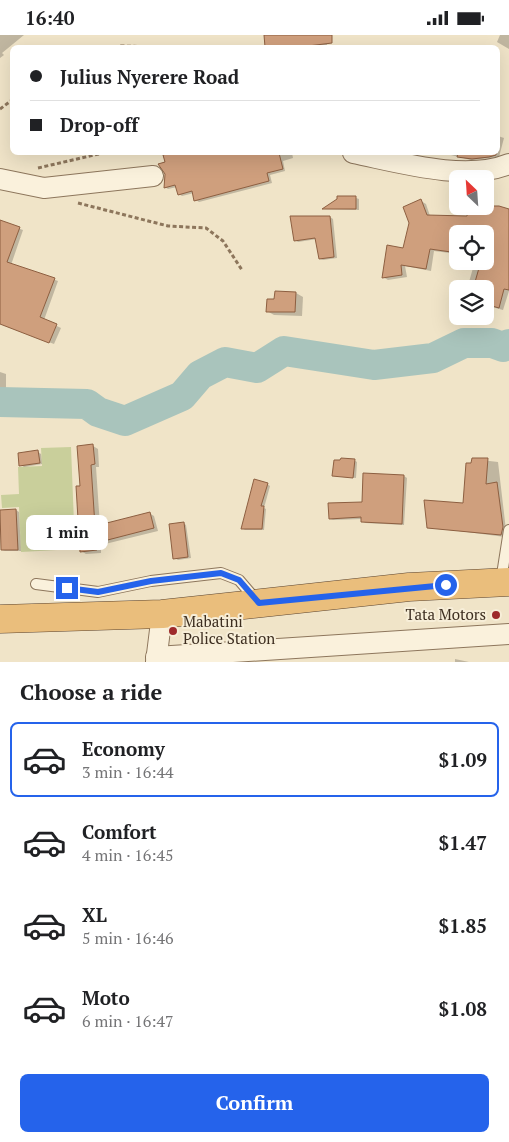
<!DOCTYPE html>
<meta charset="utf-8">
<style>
:root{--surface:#fff;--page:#f6f6f6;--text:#202124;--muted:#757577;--line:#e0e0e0;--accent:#2563eb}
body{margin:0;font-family:"PT Serif",serif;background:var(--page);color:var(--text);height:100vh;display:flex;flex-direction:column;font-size:19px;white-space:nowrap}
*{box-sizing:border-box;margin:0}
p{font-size:16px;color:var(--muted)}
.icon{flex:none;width:28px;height:28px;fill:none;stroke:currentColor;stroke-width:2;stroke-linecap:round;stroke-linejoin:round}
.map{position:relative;height:627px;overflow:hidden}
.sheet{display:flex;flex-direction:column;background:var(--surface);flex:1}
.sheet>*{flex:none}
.guide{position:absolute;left:10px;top:10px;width:490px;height:110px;border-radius:8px;box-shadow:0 5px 20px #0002;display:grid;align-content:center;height:110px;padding:0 20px;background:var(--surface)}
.needle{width:32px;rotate:335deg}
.controls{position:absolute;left:449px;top:135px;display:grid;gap:10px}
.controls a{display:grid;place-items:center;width:45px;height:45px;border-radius:8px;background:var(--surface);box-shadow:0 5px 20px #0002;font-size:25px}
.end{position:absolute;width:22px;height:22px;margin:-11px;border:6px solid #2563eb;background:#fff;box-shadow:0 0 0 2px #fff}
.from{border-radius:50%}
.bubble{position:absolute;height:35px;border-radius:8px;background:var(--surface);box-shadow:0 5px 20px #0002;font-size:16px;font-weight:700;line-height:35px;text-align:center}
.guide b{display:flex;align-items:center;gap:18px;height:48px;font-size:19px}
.guide b+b{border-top:1px solid var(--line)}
.guide i{width:12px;height:12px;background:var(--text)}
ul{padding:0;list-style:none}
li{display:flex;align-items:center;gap:15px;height:75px;margin:0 10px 8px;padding:0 10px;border:2px solid transparent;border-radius:8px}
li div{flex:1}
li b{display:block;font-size:19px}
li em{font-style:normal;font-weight:700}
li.current{border-color:var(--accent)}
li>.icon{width:45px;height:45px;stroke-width:1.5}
h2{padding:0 20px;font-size:22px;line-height:60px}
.primary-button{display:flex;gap:10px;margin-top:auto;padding:10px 20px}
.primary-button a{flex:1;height:58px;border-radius:8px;background:var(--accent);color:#fff;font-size:20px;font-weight:700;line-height:58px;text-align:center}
.status{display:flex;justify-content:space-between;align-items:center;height:35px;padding:0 25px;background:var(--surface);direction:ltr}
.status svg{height:14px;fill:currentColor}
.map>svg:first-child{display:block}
.green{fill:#c9cf9b}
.shadow{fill:#0003}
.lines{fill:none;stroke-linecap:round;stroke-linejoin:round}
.river{stroke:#a9c4bc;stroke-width:30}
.building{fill:#cf9f7d;stroke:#8d5f41}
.service-casing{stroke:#8d765c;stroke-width:12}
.minor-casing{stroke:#8d765c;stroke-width:22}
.trunk-casing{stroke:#5b4430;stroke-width:29}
.path{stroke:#8d765c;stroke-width:3;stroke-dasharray:4 2.5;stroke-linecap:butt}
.service{stroke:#faf1dc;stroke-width:10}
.minor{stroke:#faf1dc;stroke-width:20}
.trunk{stroke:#eabe7c;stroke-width:28}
.route{stroke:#2563eb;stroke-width:6}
.poi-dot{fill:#9e2a2b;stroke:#f7eed8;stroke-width:2}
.labels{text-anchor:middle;stroke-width:4;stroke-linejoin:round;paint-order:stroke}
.poi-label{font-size:15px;fill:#3d2e20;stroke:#f7eed8;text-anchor:end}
</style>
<div class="status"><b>16:40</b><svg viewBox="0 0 49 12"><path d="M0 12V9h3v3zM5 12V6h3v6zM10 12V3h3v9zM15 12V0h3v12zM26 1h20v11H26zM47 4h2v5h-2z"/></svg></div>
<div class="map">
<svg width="509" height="627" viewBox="0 0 509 627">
<rect width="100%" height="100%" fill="#f0e4c8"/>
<polygon class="green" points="71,412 75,514 21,517 19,472 2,473 1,460 19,459 18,432 42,431 41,413"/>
<g class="shadow">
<polygon points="0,0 24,0 2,18 4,20 0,23"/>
<polygon points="265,0 327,0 327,12 266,12"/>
<polygon points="500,0 509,0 509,14 497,7"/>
<polygon points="498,101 504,103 499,122 471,125 443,118 498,118"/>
<polygon points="175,118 292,118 293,123 283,126 285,136 270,140 272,148 199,167 196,165 194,158 182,161 179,159 177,152 168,154 165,152 166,128 164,120"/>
<polygon points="485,162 489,165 488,170 509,175 509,256 503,275 485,270 485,254 467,254 475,226 485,226 502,198 458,199 458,219 434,216 431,236 405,231 407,242 388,245 383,242 404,214 421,166 426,169 430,181 468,182 485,171"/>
<polygon points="356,163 359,164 359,175 324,174"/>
<polygon points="330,182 333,184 337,223 323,225 320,224 317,204 298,207 295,205"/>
<polygon points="0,187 23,195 11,230 58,246 44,285 61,293 54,309 0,289"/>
<polygon points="296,258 303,262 302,281 274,280 267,276 276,266"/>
<polygon points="0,337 6,339 6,355 0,355"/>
<polygon points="93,411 98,414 99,432 96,432 100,491 149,478 154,481 158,496 101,510 101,518 86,519 81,516 81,452"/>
<polygon points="38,417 41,419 42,429 24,432 21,430"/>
<polygon points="473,424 498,427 506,495 505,502 428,492 464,469"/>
<polygon points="354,425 357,427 356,443 334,440"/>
<polygon points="404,441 407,443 404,490 365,488 362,484 333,485 330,484 363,468"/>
<polygon points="267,449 270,451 264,473 266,474 264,495 245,495 242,493"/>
<polygon points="16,475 19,477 21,516 5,516 2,515"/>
<polygon points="183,488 186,490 191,523 178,525 175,523"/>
<polygon points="455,624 469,627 455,627"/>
</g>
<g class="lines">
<polyline class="river" points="0,367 87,369 98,377 125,386 182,361 200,340 225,327 257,333 284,316 374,330 433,323 464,308 492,308 503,312 509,309"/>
</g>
<g class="building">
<polygon points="264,0 332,0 332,8 300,12 265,12"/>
<polygon points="170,118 279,118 283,134 267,138 269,146 194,166 192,156 178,160 175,150 164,153 165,139 158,129 165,127 163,120"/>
<polygon points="458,118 496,118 496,120 489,122 472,124 457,122"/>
<polygon points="337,161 356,161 356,174 322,174 337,164"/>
<polygon points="421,164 427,180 467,181 468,171 499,171 509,174 509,255 504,254 499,273 485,269 485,254 473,254 481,226 485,226 485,199 458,199 458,218 430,214 426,234 401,230 402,240 382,243 387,210 403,213 409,188 403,172"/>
<polygon points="290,181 330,181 334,222 319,224 315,203 294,206"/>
<polygon points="0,185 20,192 7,227 55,243 40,282 57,289 49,308 0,289"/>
<polygon points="275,256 296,257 295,277 266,277 267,264 274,264"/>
<polygon points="93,409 95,429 91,430 95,491 150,477 154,493 96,508 97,515 80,517 76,451 80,451 77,411"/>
<polygon points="38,415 40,428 19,431 18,418"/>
<polygon points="341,423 355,424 353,443 332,441 334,425 340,425"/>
<polygon points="472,423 488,423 486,449 497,447 503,492 501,500 427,493 424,465 463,468 466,428 471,428"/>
<polygon points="363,438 404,440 402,489 361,487 361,482 329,484 328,468 362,467"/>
<polygon points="254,444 268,448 261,471 264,471 262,494 241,494"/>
<polygon points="16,474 18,515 1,515 0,475"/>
<polygon points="184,487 188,522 173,524 169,489"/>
</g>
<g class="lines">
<g class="service-casing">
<g id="service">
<polyline points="501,546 509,495"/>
<polyline points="36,549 98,557 151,546 221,538 239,545 257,566"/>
</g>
</g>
<g class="minor-casing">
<g id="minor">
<path d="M353,118C398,127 465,147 509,129"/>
<polyline points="0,144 44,153 153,141"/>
<polyline points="156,622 509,599"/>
<polyline points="156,627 162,579"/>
</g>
</g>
<g class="trunk-casing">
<polyline id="trunk" points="0,584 162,579 409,552 509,547"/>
</g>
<g class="path">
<polyline points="114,12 121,11 158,12"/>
<polyline points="0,74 12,65"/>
<polyline points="38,133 103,118"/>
<polyline points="78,168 168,191 206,193 223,206 242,235"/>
</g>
<use href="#service" class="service"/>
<use href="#minor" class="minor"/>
<use href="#trunk" class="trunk"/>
</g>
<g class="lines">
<polyline class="route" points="67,553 98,557 151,546 221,538 239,545 259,568 446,550"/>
</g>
<g class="poi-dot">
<circle cx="496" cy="580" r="5"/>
<circle cx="173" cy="596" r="5"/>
</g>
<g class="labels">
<g class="poi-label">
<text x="486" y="585">Tata Motors</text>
<text x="183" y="592" text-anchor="start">Mabatini<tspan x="183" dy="17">Police Station</tspan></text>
</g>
</g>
</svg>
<div class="controls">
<a><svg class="needle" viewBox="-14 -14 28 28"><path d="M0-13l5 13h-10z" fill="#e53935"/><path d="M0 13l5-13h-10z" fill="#757577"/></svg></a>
<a><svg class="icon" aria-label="locate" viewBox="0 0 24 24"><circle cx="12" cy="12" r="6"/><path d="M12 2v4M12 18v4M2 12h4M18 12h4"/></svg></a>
<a><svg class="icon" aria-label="layers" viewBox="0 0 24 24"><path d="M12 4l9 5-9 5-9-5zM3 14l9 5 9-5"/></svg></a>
</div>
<i class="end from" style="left:446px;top:550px"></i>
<i class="end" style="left:67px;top:553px"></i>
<div class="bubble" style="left:26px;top:480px;width:82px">1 min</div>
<div class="guide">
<b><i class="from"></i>Julius Nyerere Road</b>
<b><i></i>Drop-off</b>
</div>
</div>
<section class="sheet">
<h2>Choose a ride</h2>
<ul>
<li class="current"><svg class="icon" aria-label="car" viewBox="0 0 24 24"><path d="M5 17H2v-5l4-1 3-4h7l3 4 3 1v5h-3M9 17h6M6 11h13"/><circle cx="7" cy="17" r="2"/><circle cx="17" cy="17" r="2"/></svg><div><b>Economy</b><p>3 min · 16:44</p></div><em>$1.09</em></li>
<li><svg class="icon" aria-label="car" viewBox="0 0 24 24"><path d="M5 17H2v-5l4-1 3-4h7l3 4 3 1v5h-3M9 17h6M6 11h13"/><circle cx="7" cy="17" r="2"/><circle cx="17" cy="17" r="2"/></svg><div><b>Comfort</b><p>4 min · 16:45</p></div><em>$1.47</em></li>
<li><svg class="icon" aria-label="car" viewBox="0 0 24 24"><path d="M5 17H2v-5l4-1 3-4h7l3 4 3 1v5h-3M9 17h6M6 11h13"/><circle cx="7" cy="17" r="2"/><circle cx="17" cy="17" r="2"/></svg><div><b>XL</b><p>5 min · 16:46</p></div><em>$1.85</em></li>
<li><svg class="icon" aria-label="car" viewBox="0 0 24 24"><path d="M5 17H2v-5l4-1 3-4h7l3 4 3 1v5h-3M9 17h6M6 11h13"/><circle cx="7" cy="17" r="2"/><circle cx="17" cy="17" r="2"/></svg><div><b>Moto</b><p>6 min · 16:47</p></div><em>$1.08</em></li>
</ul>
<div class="primary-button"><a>Confirm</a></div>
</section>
